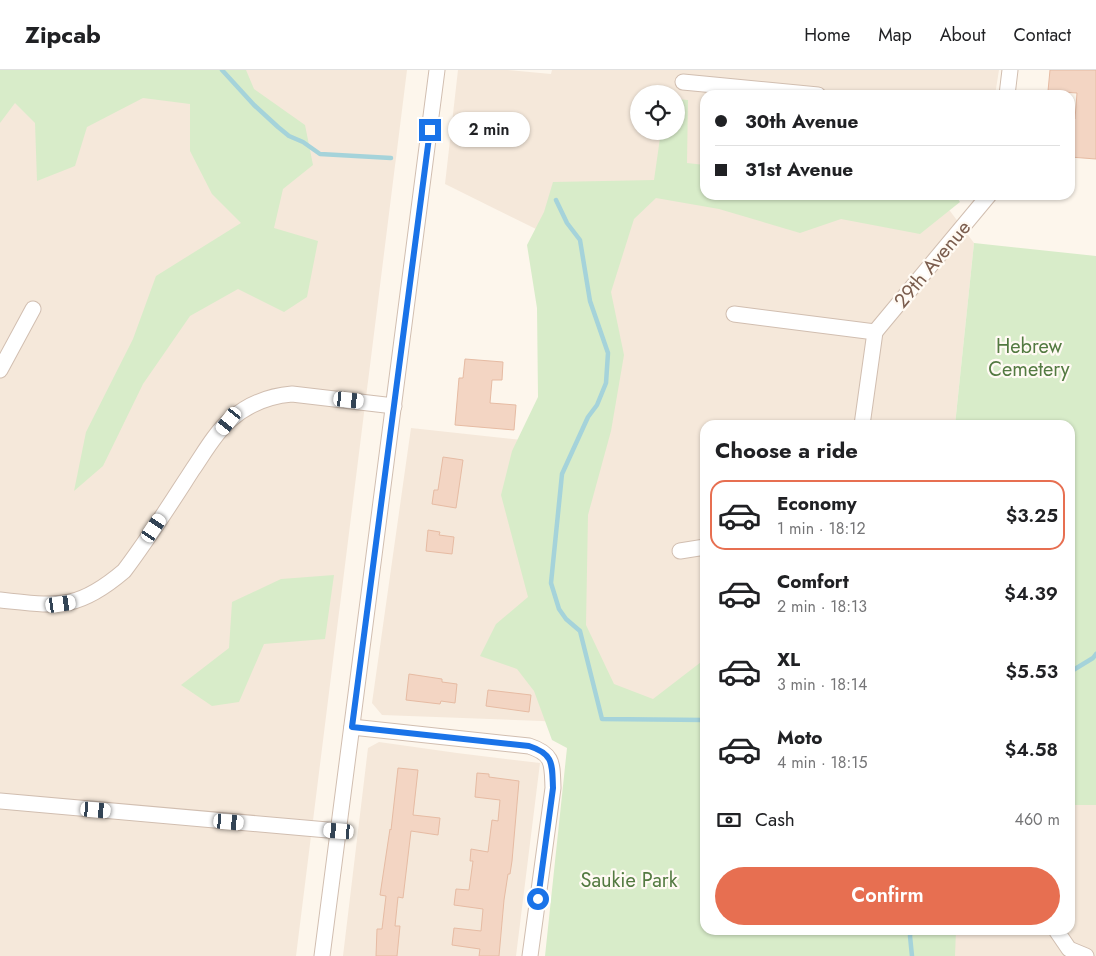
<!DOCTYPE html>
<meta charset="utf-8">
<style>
:root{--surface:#fff;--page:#f2f2f2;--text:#202124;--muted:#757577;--line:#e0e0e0;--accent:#e76f51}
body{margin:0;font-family:Jost,sans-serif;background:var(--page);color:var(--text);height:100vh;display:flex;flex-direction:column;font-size:19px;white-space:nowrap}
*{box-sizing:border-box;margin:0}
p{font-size:16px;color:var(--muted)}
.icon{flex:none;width:28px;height:28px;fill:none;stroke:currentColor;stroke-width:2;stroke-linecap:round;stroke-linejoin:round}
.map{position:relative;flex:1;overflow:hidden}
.details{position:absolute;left:700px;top:350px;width:375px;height:515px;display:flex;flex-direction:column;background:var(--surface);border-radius:15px;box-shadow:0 1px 4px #0004}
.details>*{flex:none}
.banner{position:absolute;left:700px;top:20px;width:375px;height:110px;border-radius:15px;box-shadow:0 1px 4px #0004;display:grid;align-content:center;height:110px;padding:0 15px;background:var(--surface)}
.fabs{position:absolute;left:630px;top:15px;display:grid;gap:10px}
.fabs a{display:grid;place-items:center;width:55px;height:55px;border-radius:50%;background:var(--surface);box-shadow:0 1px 4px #0004;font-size:25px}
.end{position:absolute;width:22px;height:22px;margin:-11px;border:6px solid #1a73e8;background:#fff;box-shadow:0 0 0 2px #fff}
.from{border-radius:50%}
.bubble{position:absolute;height:35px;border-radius:18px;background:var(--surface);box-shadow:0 1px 4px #0004;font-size:16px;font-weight:600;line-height:35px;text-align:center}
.car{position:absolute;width:15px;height:30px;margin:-15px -8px;border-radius:6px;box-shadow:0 0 4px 1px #0007;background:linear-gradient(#fff 24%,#345 0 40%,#fff 0 76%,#345 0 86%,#fff 0)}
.banner b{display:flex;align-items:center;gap:18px;height:48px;font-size:19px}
.banner b+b{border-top:1px solid var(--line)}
.banner i{width:12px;height:12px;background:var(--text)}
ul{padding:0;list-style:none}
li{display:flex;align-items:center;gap:15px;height:70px;margin:0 10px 8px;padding:0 5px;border:2px solid transparent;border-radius:15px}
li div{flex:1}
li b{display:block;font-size:19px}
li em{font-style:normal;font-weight:600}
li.current{border-color:var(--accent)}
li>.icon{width:45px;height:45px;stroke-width:1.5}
h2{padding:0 15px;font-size:22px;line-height:60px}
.pay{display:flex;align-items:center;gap:12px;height:55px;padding:0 15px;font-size:19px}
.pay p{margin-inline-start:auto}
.button{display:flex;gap:10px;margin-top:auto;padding:10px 15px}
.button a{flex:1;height:58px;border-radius:30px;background:var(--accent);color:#fff;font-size:20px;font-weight:600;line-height:58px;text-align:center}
header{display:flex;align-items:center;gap:30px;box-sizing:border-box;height:70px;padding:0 25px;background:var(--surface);border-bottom:1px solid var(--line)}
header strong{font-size:24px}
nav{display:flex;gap:28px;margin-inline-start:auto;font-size:18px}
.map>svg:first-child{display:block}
.residential{fill:#f5e8da;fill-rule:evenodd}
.green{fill:#d8ecc9}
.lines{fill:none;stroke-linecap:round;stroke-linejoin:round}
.stream{stroke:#a5d3da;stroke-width:4.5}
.building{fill:#f3d5c3;stroke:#e6bba3}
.minor-casing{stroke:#d1beb0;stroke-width:17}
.minor{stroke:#fff;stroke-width:15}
.route{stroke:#1a73e8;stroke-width:6}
.labels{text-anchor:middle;stroke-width:4.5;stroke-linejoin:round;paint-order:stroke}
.street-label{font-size:20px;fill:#7a5c4d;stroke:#fffaf3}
.park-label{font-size:20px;fill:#537a41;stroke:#fffaf3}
</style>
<header>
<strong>Zipcab</strong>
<nav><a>Home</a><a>Map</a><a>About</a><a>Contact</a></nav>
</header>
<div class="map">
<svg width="1096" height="886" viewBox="0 0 1096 886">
<rect width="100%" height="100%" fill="#fdf6ec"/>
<g class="residential">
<polygon points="0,0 407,0 296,886 0,886"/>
<path d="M458,0H508L551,4L552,0H999L995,25H705V125H961L947,137L974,173L955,355H705V666L542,651L382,645L372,633L411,358L568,375L536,159L445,114ZM639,24H676V61H639Z"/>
<polygon points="379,672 457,683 540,693 516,886 343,886 368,678"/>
<polygon points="1070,703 1096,706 1096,886 937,886 939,860 1070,860"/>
</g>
<g class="green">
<polygon points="0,0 246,0 254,19 305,55 313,95 283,119 274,158 318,171 307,227 284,242 238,219 190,246 143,314 103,396 74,421 86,362 133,269 156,206 241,153 212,124 190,81 190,34 143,28 87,57 75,96 37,111 35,53 15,33 0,53"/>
<polygon points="676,29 688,30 687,93 705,95 705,125 955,125 960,132 920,164 841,149 800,163 719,139 656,128 634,149 611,222 624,285 611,361 588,445 586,555 614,614 653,629 705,589 705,860 956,860 955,886 545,886 567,678 552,670 534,621 517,599 480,586 496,554 528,527 501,425 512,381 538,327 537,238 527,175 544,142 553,112 654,110 661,61 676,61"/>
<polygon points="974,173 1096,186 1096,735 1070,735 1070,355 955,355"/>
<polygon points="334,505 325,569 264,574 239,632 212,636 181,615 229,578 232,532 281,509"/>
</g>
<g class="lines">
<g class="stream">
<polyline points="222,0 254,35 278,57 289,66 303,72 320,84 391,88"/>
<polyline points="556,130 567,153 580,170 590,231 608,283 606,313 597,335 588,347 562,404 551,513 559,539 566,549 580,561 602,649 705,650"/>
<polyline points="1070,602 1093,588 1096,584"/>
<polyline points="911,860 910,866 912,886"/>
</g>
</g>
<g class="building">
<polygon points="1050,0 1096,0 1096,89 1070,87 1070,49 1075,49 1077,23 1048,21"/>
<polygon points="465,289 503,292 502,310 492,310 490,333 516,335 514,360 455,355 459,308 463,308"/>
<polygon points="443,387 463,390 456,438 432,434 434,420 438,420"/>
<polygon points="428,460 440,462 439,465 454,467 452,484 426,481"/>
<polygon points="409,604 442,609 442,612 457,614 455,633 441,631 440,634 406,630"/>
<polygon points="488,620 531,625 529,642 486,636"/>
<polygon points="398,698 418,700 413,745 440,748 438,765 411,761 403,828 398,827 395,856 400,856 397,886 376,886 377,859 382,859 386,826 380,825 390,759 391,760"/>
<polygon points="477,703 489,704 489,707 519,711 512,791 510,804 508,804 504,830 499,886 479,886 480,879 452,875 454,858 481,861 483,839 454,835 456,819 469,820 473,791 470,791 471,779 488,782 492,750 498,751 500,730 475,727"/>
</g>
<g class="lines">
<g class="minor-casing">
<g id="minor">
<polyline points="683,12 818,25"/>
<polyline points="1007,25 1010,0"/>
<polyline points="734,244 875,262"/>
<polyline points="875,262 989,125"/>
<polyline points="0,300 33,239"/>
<polyline points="862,355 875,262"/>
<polyline points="680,481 705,477"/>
<path d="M0,530C58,536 77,541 124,501C149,468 171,433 193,399C204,383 215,363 230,350C248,334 268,326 292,324L394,336"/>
<path d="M352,657L529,676C554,684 552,694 553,718L530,886"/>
<polyline points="0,731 339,761"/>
<polyline points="1056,860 1069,879 1086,886"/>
<polyline points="322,886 437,0"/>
</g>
</g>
<use href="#minor" class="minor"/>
</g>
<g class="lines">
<path class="route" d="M430,60L352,657L529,676C554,684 552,694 553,718L538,829"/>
</g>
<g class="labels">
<g class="street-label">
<text transform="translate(932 194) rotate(-50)" y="7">29th Avenue</text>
</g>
<g class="park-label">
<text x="1029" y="283">Hebrew<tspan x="1029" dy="23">Cemetery</tspan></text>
<text x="629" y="817">Saukie Park</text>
</g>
</g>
</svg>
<div class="fabs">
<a><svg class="icon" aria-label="locate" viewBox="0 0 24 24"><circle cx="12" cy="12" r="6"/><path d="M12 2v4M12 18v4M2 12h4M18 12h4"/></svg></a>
</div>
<i class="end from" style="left:538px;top:829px"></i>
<i class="end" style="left:430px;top:60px"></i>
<div class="bubble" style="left:448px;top:42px;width:82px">2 min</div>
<i class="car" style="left:349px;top:330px;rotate:96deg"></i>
<i class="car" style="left:229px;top:351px;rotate:218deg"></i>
<i class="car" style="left:154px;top:458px;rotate:34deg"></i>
<i class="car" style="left:61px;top:534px;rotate:82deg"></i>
<i class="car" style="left:96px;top:740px;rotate:95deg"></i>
<i class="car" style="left:229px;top:752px;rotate:95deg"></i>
<i class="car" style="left:339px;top:761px;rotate:275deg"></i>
<div class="banner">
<b><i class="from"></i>30th Avenue</b>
<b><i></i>31st Avenue</b>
</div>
<section class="details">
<h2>Choose a ride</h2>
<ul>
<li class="current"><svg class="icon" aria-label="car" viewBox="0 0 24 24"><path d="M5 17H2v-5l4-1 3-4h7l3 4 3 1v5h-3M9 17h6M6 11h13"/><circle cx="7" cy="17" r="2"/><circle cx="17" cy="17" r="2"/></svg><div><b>Economy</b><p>1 min · 18:12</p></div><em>$3.25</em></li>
<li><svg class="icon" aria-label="car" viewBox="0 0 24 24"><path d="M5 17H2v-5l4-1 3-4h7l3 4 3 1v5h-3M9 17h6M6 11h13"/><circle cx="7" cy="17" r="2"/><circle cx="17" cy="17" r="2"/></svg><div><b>Comfort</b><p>2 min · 18:13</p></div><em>$4.39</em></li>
<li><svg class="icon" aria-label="car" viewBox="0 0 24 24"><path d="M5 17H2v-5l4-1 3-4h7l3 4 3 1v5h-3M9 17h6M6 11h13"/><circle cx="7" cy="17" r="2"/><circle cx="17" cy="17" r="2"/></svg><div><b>XL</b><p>3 min · 18:14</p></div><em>$5.53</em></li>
<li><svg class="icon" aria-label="car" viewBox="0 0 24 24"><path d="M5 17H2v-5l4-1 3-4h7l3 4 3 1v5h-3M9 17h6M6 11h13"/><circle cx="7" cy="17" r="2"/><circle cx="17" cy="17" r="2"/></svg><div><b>Moto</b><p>4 min · 18:15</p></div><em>$4.58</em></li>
</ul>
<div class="pay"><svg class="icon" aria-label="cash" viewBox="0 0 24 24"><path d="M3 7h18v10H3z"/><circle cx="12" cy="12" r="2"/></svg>Cash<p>460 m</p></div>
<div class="button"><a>Confirm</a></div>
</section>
</div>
